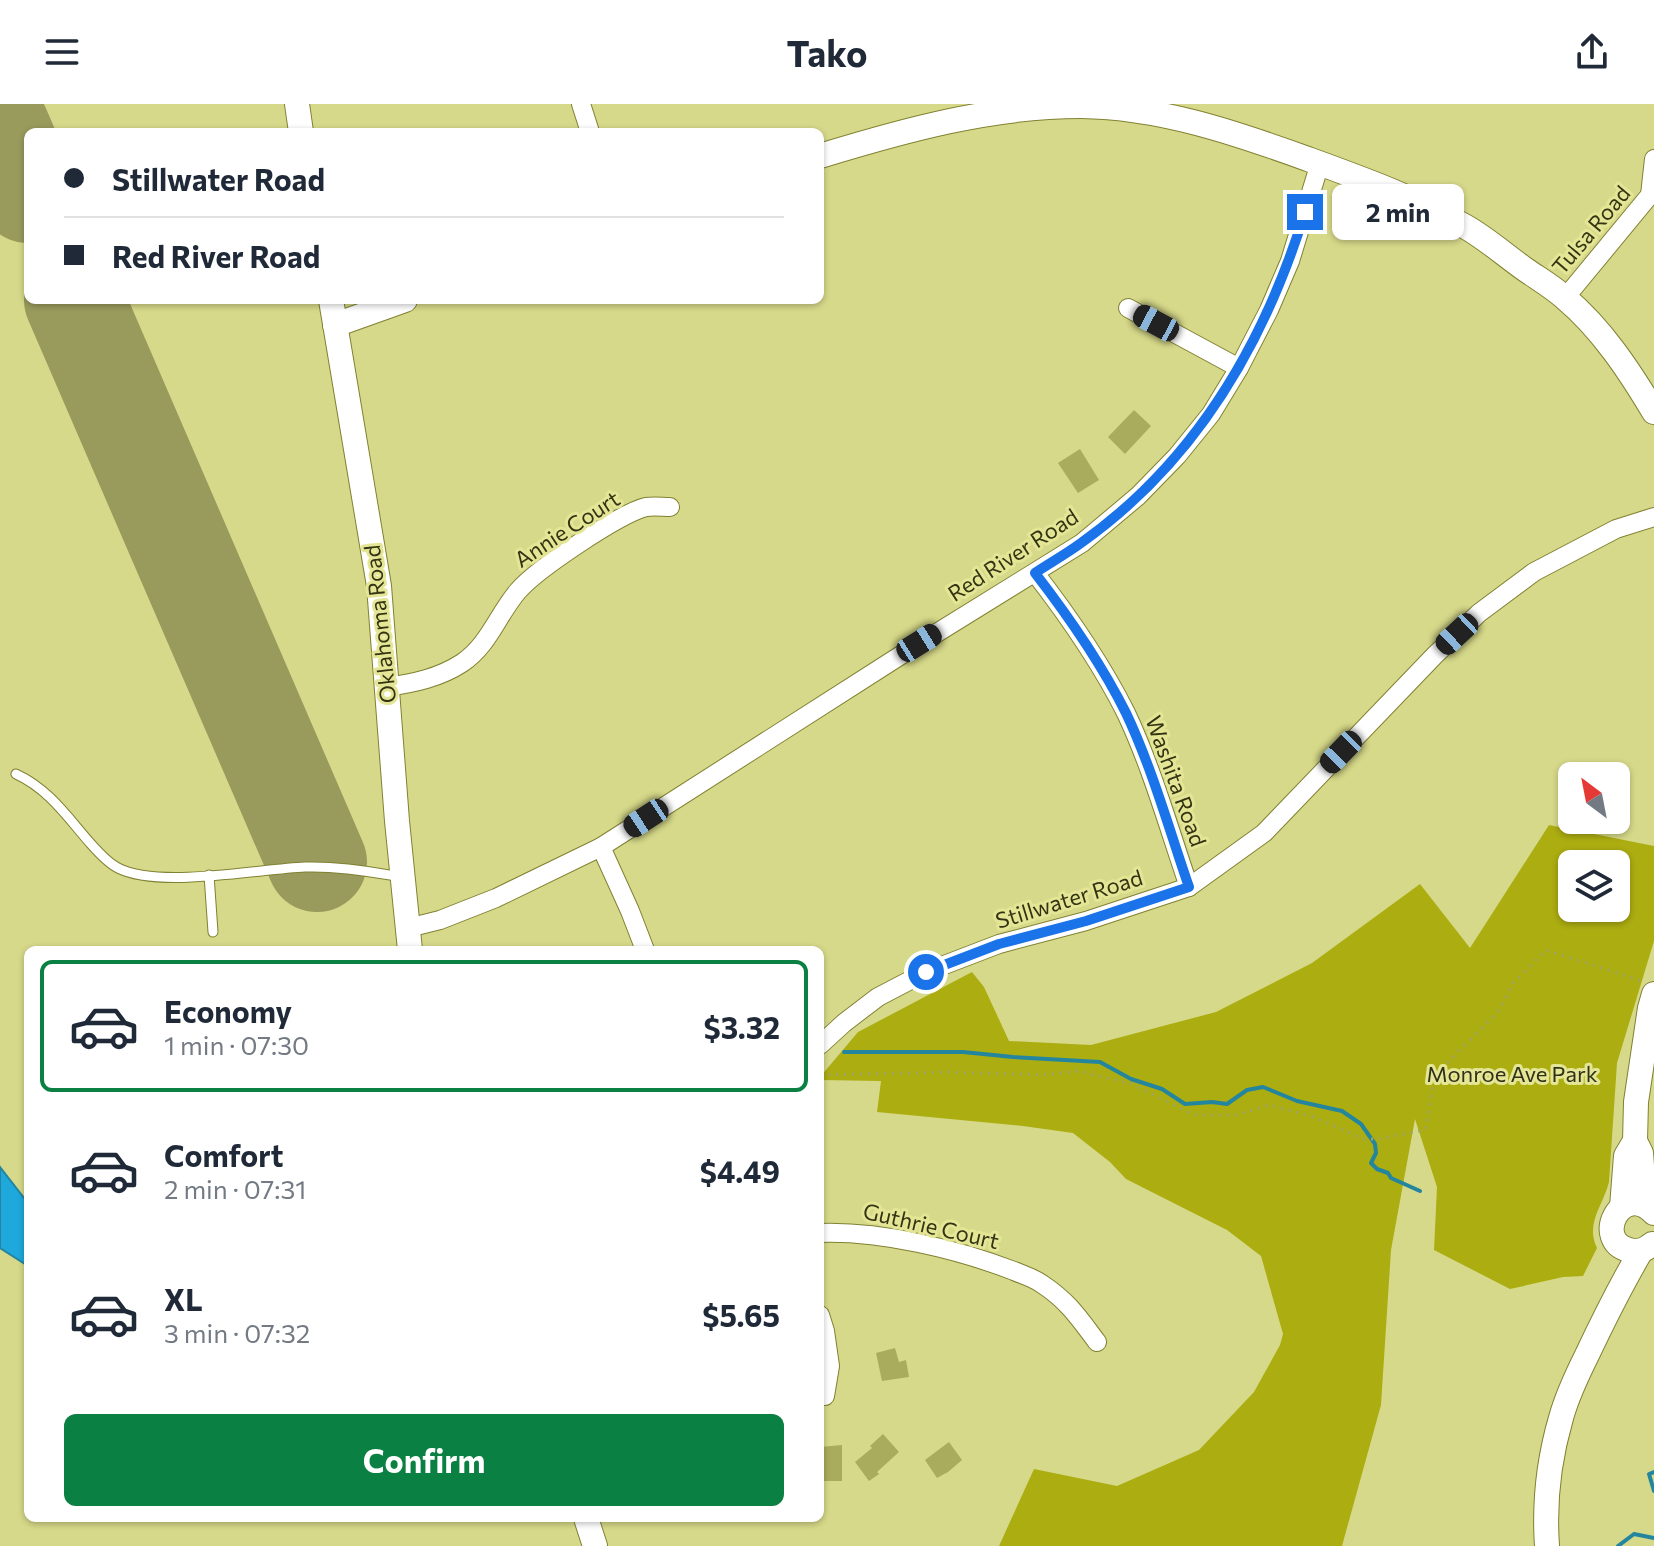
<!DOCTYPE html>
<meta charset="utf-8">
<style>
:root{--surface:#fff;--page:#f2f2f3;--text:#1f2937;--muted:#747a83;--line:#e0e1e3;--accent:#0b8043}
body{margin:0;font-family:Commissioner,sans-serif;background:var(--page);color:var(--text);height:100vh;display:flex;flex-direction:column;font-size:30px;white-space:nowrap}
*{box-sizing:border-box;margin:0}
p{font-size:26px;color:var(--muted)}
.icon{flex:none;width:44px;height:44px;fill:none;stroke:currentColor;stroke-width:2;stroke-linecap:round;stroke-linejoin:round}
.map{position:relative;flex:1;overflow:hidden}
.drawer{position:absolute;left:24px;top:842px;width:800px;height:576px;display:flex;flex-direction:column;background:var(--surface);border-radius:12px;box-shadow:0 2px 6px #0004}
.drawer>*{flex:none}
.guide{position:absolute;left:24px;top:24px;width:800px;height:176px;border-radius:12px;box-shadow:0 2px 6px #0004;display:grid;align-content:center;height:176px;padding:0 40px;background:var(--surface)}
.needle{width:52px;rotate:328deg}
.fabs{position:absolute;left:1558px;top:658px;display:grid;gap:16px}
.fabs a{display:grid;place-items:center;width:72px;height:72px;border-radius:12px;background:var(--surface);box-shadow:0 2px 6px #0004;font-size:40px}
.end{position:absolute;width:36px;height:36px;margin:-18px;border:10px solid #1a73e8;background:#fff;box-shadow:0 0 0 4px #fff}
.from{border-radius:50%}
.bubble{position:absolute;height:56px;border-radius:12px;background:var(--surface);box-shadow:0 2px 6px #0004;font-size:26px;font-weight:700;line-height:56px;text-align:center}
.car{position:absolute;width:24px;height:48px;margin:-24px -12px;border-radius:10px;box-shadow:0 0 6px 2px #0007;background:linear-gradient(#222 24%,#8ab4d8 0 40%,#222 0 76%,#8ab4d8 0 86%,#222 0)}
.guide b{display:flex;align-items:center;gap:28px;height:76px;font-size:30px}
.guide b+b{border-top:2px solid var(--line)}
.guide i{width:20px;height:20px;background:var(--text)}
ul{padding:14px 0 0;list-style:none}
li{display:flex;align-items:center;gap:24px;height:132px;margin:0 16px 12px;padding:0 24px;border:4px solid transparent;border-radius:12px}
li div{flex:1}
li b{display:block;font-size:30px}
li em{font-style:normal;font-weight:700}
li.active{border-color:var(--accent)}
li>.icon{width:72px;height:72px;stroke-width:1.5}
.button{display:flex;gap:16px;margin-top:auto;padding:16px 40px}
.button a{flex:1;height:92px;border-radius:12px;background:var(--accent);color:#fff;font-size:32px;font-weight:700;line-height:92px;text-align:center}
header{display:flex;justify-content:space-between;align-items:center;height:104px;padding:0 40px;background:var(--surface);font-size:36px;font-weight:700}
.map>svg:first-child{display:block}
.built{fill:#cfd279}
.green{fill:#acad11;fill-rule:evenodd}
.water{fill:#1ea8db;stroke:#24859f;stroke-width:2}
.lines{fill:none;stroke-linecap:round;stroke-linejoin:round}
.stream{stroke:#24859f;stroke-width:4}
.runway{stroke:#999b5c;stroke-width:100}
.building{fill:#aaac5d}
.lane-casing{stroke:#808132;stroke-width:11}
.street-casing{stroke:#808132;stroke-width:20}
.secondary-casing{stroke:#808132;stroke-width:26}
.path{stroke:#a1a463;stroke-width:3;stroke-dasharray:2 6;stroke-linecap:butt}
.lane{stroke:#fff;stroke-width:9}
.street{stroke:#fff;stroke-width:18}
.secondary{stroke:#fff;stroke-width:24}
.route{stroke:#1a73e8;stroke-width:10}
.labels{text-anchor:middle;stroke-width:6;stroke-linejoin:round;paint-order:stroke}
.street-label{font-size:22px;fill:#333413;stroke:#e4e696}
.park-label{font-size:22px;fill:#2f3018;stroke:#e4e696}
</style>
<header><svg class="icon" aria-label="menu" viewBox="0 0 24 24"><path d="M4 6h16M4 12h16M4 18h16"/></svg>Tako<svg class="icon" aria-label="share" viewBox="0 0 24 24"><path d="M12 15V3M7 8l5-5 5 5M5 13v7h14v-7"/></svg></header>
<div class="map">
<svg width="1654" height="1442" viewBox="0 0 1654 1442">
<rect width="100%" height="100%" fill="#d6d989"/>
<g class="built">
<polygon points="0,0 4,0 28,56 28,123 0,58"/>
<polygon points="60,196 88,196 328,759 302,758"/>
</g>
<path class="green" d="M1549,721L1654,742V837L1617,959L1609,1078C1603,1102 1585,1119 1597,1144L1583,1172L1563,1173L1510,1185L1434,1146L1437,1083L1415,1015L1391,1146L1381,1301L1342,1442H999L1034,1365L1117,1382L1199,1346L1254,1288L1280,1241L1283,1230L1261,1152L1227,1126L1126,1075L1110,1058L1073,1029L1023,1022L877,1008L881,977L820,976V973L858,928L972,868L984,883L1009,937L1091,941L1216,908L1312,859L1420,780L1470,844ZM1572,760H1616V804H1572Z"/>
<polygon class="water" points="0,1063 28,1099 28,1162 0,1144"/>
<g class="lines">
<g class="stream">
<polyline points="844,948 963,948 1013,953 1100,958 1131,975 1162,985 1185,1000 1212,998 1227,1000 1247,986 1263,983 1297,997 1342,1007 1361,1020 1375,1040 1376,1049 1371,1059 1377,1065 1388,1069 1391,1074 1420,1087"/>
<polyline points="1654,1368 1649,1370 1654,1387"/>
<polyline points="1618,1442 1634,1430 1654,1434"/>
</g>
<g class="runway">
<polyline points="0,24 28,89"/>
<polyline points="74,196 317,758"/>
</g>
</g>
<g class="building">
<polygon points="1134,306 1151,322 1125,350 1108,333"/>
<polygon points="1080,345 1099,376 1078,389 1058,359"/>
<polygon points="895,1244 899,1258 906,1256 909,1273 882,1277 876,1249"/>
<polygon points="883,1330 899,1348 877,1368 879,1370 869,1377 855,1358 872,1344 870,1342"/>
<polygon points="949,1338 962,1356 948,1368 937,1374 925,1356"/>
<polygon points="842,1341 842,1377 820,1377 820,1343"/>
</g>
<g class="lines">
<g class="lane-casing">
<g id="lane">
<path d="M16,670C49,685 68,714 91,740C99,749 108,759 118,764C159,785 258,765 305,763C338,762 370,768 402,773"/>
<polyline points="209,771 213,828"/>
</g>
</g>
<g class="street-casing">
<g id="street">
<polyline points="581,0 590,28"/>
<polyline points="1650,91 1654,55"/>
<polyline points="1565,194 1650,91 1654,91"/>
<polyline points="1128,204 1239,264"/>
<path d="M1035,469C1069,513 1101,559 1126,609C1152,664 1169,725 1189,783"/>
<path d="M387,583C414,579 439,574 462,559C489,541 498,510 518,487C537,465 619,410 646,403C653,402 663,403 670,403"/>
<polyline points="601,743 630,807 645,846"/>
<polyline points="408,824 440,816 496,794 601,743 898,553 1082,439 1138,392 1177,352 1211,310 1239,264 1269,206 1290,157 1320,59"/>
<polyline points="820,941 844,919 878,893 926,868 999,840 1086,817 1189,783 1264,729 1435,551 1479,509 1534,468 1616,425 1654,413"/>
<path d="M820,1129C881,1127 957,1145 1014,1167C1023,1171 1034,1174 1042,1180C1068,1197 1079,1214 1097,1238"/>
<polyline points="820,1211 825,1227 830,1262 825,1292"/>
</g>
</g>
<g class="secondary-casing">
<g id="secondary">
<polyline points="297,0 301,28"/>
<path d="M820,52C905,26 992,2 1081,2C1159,3 1233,28 1305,54C1360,74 1416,94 1466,123C1487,135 1506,152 1526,166C1539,175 1553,183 1565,194C1602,225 1630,268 1654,308"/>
<polyline points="331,196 379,482 397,717 410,846"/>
<polyline points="335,221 405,196"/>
<polyline points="1635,1037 1641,1049 1645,1101"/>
<polyline points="1622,1103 1626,1052 1635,1037 1636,998 1650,904 1654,890"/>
<path d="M1652,1140C1645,1146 1638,1149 1629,1146C1592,1137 1621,1076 1654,1109"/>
<polyline points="586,1414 595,1442"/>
<path d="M1547,1442C1544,1399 1549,1355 1561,1314C1567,1292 1577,1271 1587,1251C1604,1215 1621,1181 1641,1147"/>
</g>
</g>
<polyline class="path" points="820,971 950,968 1042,971 1078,967 1132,980 1194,1011 1236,1011 1269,1001 1314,1013 1363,1035 1378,1035 1425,1026 1435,971 1498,908 1513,879 1546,846 1642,877"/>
<use href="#lane" class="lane"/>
<use href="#street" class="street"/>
<use href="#secondary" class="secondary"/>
</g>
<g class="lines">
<path class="route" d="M926,868L999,840L1086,817L1189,783C1169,725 1152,664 1126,609C1101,559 1069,513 1035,469C1050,459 1066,450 1081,439C1195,358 1264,241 1305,108"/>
</g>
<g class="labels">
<g class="street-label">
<text transform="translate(1591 126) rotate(-50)" y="8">Tulsa Road</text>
<text transform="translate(567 425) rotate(-33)" y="8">Annie Court</text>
<text transform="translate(1013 451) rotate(-33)" y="8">Red River Road</text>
<text transform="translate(380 520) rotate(-96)" y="8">Oklahoma Road</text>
<text transform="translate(1176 677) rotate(70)" y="8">Washita Road</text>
<text transform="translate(1069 795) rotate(-17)" y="8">Stillwater Road</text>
<text transform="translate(931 1122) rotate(13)" y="8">Guthrie Court</text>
</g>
<g class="park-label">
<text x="1512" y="978">Monroe Ave Park</text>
</g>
</g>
</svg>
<div class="fabs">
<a><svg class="needle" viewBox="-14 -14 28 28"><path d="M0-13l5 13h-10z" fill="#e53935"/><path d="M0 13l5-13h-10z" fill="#747a83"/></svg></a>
<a><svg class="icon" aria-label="layers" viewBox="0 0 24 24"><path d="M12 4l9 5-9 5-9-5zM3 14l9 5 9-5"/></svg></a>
</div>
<i class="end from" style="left:926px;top:868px"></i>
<i class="end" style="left:1305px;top:108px"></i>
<div class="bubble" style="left:1332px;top:80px;width:132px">2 min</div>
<i class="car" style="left:1156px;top:219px;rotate:298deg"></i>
<i class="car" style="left:1457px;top:530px;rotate:227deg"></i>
<i class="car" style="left:919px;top:539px;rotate:58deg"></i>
<i class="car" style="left:1341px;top:648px;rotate:224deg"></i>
<i class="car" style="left:646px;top:714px;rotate:237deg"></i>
<div class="guide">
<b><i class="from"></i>Stillwater Road</b>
<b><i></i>Red River Road</b>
</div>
<section class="drawer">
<ul>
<li class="active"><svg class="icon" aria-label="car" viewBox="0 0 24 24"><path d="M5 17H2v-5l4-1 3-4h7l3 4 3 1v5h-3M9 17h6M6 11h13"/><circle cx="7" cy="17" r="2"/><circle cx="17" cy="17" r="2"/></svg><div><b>Economy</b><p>1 min · 07:30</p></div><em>$3.32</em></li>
<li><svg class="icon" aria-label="car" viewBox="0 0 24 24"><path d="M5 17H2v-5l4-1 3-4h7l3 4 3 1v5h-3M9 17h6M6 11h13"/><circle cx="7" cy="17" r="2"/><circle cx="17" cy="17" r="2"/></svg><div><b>Comfort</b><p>2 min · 07:31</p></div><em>$4.49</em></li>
<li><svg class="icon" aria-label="car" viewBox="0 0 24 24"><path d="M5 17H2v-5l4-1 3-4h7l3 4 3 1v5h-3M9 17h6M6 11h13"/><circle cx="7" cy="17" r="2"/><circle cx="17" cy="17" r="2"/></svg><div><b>XL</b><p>3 min · 07:32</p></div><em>$5.65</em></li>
</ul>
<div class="button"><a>Confirm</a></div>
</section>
</div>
